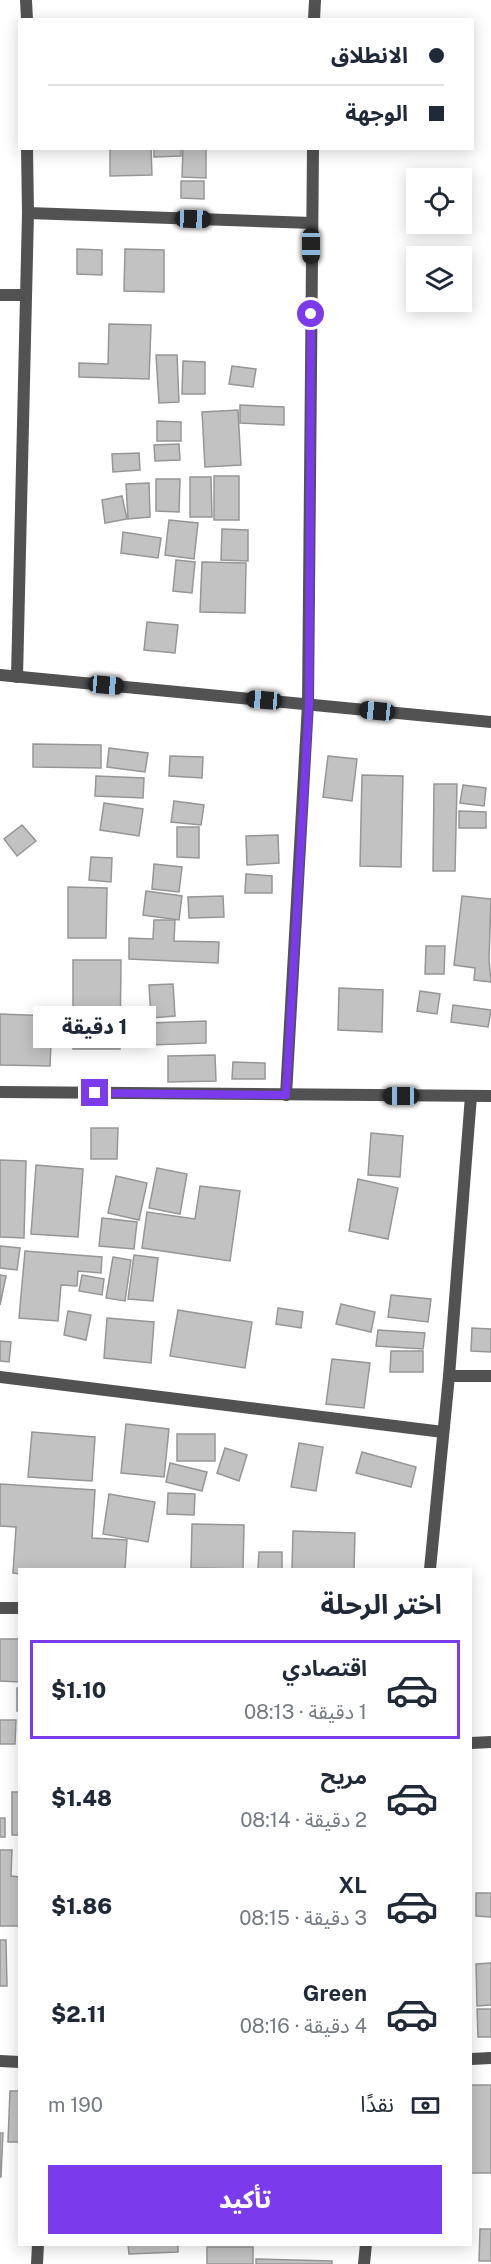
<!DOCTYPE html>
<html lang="ar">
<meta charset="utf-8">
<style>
:root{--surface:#fff;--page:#f6f6f7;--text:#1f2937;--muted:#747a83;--line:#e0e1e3;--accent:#7c3aed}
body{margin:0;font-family:"Public Sans","Noto Sans Arabic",sans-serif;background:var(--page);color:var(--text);direction:rtl;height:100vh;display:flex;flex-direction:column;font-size:22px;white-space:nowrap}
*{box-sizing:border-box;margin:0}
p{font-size:20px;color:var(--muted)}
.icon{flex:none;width:33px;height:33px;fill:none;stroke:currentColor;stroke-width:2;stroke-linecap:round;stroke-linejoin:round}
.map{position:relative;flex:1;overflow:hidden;direction:ltr}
.drawer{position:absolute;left:18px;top:1568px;width:454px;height:678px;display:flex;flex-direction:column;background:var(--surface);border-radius:0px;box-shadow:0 3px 15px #0003;direction:rtl}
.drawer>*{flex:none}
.banner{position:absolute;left:18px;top:18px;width:456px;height:132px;border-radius:0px;box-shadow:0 3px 15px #0003;direction:rtl;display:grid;align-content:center;height:132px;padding:0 30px;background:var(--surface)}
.fabs{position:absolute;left:406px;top:168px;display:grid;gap:12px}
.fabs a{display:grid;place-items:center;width:66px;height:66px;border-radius:0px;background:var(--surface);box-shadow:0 3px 15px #0003;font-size:30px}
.end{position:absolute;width:27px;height:27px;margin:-14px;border:8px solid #7c3aed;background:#fff;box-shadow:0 0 0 3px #fff}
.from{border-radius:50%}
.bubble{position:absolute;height:42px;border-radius:0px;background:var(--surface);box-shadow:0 3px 15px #0003;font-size:20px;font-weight:800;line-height:42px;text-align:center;direction:rtl}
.car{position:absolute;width:18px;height:36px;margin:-18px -9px;border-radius:8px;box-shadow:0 0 4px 2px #0007;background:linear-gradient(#222 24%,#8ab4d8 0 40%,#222 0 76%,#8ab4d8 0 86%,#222 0)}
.banner b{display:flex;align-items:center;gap:21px;height:57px;font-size:22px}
.banner b+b{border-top:2px solid var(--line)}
.banner i{width:15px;height:15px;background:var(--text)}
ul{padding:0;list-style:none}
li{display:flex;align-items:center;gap:18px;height:99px;margin:0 12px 9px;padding:0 18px;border:3px solid transparent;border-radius:0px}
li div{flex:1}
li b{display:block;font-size:22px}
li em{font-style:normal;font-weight:800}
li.selected{border-color:var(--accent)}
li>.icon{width:54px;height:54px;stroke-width:1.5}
h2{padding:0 30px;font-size:27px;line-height:72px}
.pay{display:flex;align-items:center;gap:15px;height:66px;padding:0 30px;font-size:22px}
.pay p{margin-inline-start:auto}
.cta{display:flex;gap:12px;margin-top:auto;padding:12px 30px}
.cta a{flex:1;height:69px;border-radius:0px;background:var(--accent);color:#fff;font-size:24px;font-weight:800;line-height:69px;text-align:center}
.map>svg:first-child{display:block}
.building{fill:#c2c2c2;stroke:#969696;stroke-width:1.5}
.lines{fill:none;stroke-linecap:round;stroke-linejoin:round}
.street{stroke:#525252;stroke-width:12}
.route{stroke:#7c3aed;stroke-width:8}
</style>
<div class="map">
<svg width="491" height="2264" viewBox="0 0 491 2264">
<rect width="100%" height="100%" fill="#fff"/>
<g class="building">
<polygon points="110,148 151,148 152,175 110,176"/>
<polygon points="154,148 181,148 181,156 154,157"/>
<polygon points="183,148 206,148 206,178 182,177"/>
<polygon points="181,181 204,181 204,199 181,198"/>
<polygon points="77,249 102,250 102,275 77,274"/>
<polygon points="125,249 164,250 164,292 124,291"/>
<polygon points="109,324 151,325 149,379 79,377 79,363 108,364"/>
<polygon points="156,355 177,355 179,402 159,403"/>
<polygon points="183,361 205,362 205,394 182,394"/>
<polygon points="232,366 256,369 253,387 229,384"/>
<polygon points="240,405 284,407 284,425 240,423"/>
<polygon points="238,410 241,465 205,467 202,412"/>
<polygon points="157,421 181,422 181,441 157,441"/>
<polygon points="179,444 180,460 155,461 154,445"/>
<polygon points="139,453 140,470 113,472 112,454"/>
<rect x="214" y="476" width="25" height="44"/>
<polygon points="190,477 211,477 212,517 190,517"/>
<polygon points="156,479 180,479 179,512 156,511"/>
<polygon points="149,483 150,517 128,519 126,484"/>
<polygon points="122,496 127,519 105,523 102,500"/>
<polygon points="169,520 198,523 194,559 165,555"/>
<polygon points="222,529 248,530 248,561 221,560"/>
<polygon points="123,532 161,538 158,558 121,553"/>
<polygon points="176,560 195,562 192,593 173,591"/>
<polygon points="202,562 246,563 245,613 200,612"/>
<polygon points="147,622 178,625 175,653 144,650"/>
<polygon points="33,744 101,745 101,768 33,767"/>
<polygon points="109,748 148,753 145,772 107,767"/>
<polygon points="170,756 203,757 202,778 169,776"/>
<polygon points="328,756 357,759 352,801 323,797"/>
<polygon points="362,775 403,776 401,867 360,866"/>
<polygon points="96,776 144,778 143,798 95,796"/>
<polygon points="434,784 457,784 455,871 433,871"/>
<polygon points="463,785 486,788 484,806 460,803"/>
<polygon points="174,801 204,805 201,825 171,822"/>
<polygon points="104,803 143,809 139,836 100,830"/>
<polygon points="459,811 486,812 486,828 459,828"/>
<polygon points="22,825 36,841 17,856 4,839"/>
<polygon points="177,827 199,827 199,858 177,857"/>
<polygon points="278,835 279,863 247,865 246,836"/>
<polygon points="91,857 112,858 111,882 89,880"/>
<polygon points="154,864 182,867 179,892 152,889"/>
<polygon points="246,874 272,876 272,893 245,893"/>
<polygon points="68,887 107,888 106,938 68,938"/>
<polygon points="146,891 182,896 179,920 143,915"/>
<polygon points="223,896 224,917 189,918 188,897"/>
<polygon points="462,896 491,899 489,960 491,982 474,980 475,968 454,965"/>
<polygon points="154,920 175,920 174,941 219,942 218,963 129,959 129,938 153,939"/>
<polygon points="426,946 445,946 444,974 425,974"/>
<polygon points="73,960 121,960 120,1049 73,1049"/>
<polygon points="173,984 175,1016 151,1018 149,985"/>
<polygon points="339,988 383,990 382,1032 338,1030"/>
<polygon points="420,991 440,994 437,1014 417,1011"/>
<polygon points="453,1005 491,1010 488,1027 451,1022"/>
<polygon points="0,1014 52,1016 50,1066 0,1065"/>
<polygon points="206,1021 206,1043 149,1045 148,1023"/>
<polygon points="215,1055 216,1081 168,1082 168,1056"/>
<polygon points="233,1062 265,1063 265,1079 232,1079"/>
<polygon points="91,1128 118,1128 117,1159 91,1159"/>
<polygon points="371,1133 403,1136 400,1177 368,1175"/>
<polygon points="0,1160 26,1161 24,1238 0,1237"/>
<polygon points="36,1165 83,1169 78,1237 31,1234"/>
<polygon points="157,1168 187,1174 180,1214 149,1208"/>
<polygon points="116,1176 147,1183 139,1220 108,1213"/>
<polygon points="358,1179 398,1188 388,1239 349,1231"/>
<polygon points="200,1186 240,1191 230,1261 142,1248 147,1212 195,1219"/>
<polygon points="102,1218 137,1222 134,1249 99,1246"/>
<polygon points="0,1246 20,1248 17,1270 0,1268"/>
<polygon points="25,1251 102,1257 101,1273 78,1271 77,1286 61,1285 58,1321 19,1318"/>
<polygon points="134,1255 158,1258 153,1301 128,1299"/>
<polygon points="113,1257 131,1260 125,1301 106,1298"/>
<polygon points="0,1275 6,1276 0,1305"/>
<polygon points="82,1275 104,1279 102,1295 79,1291"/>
<polygon points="391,1295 431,1299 428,1322 388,1317"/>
<polygon points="341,1304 375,1312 371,1332 336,1324"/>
<polygon points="278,1308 303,1312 301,1328 276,1324"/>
<polygon points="178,1310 252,1322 245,1368 170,1356"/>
<polygon points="68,1311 91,1315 86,1340 64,1335"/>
<polygon points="107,1318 154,1322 151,1363 104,1358"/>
<polygon points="472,1328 491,1329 491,1352 471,1351"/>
<polygon points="378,1330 425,1333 423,1349 376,1346"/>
<polygon points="0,1341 11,1342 9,1362 0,1361"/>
<polygon points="391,1351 423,1351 423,1372 390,1372"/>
<polygon points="332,1359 370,1363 364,1408 326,1404"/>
<polygon points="126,1424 169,1429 164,1477 121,1473"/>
<polygon points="32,1432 95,1437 92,1481 28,1477"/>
<rect x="177" y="1434" width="38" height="27"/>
<polygon points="299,1443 323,1447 316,1491 291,1487"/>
<polygon points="225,1448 247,1455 239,1481 217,1473"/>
<polygon points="362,1452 416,1467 411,1487 356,1473"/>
<polygon points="170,1463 207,1472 202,1491 166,1482"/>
<polygon points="0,1484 95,1490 92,1538 127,1540 125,1569 20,1569 20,1574 13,1573 16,1527 0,1526"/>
<polygon points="168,1493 195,1494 194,1515 167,1514"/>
<polygon points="109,1494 155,1502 148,1542 103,1534"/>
<polygon points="192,1524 244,1525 243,1569 191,1568"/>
<polygon points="293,1531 355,1533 354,1569 292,1569"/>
<polygon points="259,1552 282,1552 282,1569 258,1569"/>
<polygon points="0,1639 20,1639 20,1682 0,1681"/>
<rect x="17" y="1688" width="3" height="23"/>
<polygon points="0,1720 16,1720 15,1744 0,1744"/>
<rect x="12" y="1792" width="8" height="43"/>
<rect x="0" y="1818" width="5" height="19"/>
<polygon points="0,1850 12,1850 11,1876 20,1877 20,1926 0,1926"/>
<polygon points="476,1893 491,1893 491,1917 476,1916"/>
<polygon points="0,1940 6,1940 7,1986 0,1986"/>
<polygon points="491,1963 491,2005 477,2006 476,1964"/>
<polygon points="477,2009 491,2009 491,2037 478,2037"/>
<rect x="471" y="2085" width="20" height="88"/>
<polygon points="10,2091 20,2091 20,2142 8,2142"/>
<polygon points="0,2133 3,2133 1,2177 0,2177"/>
<polygon points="480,2229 491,2229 491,2261 479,2261"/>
<polygon points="128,2244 178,2244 178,2252 129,2254"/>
<rect x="207" y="2247" width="46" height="17"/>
<polygon points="256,2259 332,2261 332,2264 256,2264"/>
</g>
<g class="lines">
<g class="street">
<polyline points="26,0 27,20"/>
<polyline points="314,20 315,0"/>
<polyline points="28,213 312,223"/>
<polyline points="0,295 25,295"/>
<polyline points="0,675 491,722"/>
<polyline points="17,677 28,213 27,148"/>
<polyline points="0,1092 491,1096"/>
<polyline points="286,1095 308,704 313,148"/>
<polyline points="449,1376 491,1376"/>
<polyline points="0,1377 443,1432"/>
<polyline points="430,1569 449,1376 471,1096"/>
<polyline points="0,1608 20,1608"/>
<polyline points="471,1743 491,1742"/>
<polyline points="471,2059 491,2058"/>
<polyline points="0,2061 20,2062"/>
<polyline points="37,2264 38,2244"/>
<polyline points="364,2264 366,2244"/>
</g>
</g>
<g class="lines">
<polyline class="route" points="95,1093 286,1095 309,704 311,314"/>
</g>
</svg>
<div class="fabs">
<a><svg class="icon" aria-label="locate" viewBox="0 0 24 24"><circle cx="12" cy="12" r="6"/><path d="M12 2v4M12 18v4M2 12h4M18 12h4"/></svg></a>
<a><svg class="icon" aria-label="layers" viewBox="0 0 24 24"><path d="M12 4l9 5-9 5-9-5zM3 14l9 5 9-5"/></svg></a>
</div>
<i class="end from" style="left:311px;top:314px"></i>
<i class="end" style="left:95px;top:1093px"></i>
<div class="bubble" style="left:33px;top:1006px;width:123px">1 دقيقة</div>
<i class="car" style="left:193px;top:219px;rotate:92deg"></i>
<i class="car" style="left:311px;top:246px;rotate:180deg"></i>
<i class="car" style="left:106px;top:685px;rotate:95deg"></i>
<i class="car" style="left:264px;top:700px;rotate:275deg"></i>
<i class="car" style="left:377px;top:711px;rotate:276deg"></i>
<i class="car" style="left:401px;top:1096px;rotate:270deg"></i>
<div class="banner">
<b><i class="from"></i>الانطلاق</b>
<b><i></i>الوجهة</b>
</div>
<section class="drawer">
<h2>اختر الرحلة</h2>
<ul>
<li class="selected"><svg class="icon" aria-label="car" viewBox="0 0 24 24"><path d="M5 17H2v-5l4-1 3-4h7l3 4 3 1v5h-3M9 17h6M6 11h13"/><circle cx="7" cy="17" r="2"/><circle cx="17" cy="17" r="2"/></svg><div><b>اقتصادي</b><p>1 دقيقة · 08:13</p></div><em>$1.10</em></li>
<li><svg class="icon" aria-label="car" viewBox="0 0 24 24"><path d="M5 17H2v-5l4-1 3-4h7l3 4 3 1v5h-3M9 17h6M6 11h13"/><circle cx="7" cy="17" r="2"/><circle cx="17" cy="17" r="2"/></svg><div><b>مريح</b><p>2 دقيقة · 08:14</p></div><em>$1.48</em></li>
<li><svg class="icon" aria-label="car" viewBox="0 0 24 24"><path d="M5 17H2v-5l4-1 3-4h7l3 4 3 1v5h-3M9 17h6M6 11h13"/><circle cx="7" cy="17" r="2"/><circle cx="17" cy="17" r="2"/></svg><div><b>XL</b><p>3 دقيقة · 08:15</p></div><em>$1.86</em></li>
<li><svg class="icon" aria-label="car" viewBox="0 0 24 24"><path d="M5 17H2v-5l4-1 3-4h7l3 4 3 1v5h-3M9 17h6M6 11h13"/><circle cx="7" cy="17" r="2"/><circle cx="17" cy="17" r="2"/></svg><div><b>Green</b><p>4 دقيقة · 08:16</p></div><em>$2.11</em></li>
</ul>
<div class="pay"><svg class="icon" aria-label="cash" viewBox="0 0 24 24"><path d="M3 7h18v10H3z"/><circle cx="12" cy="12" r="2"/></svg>نقدًا<p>190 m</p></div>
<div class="cta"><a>تأكيد</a></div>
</section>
</div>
